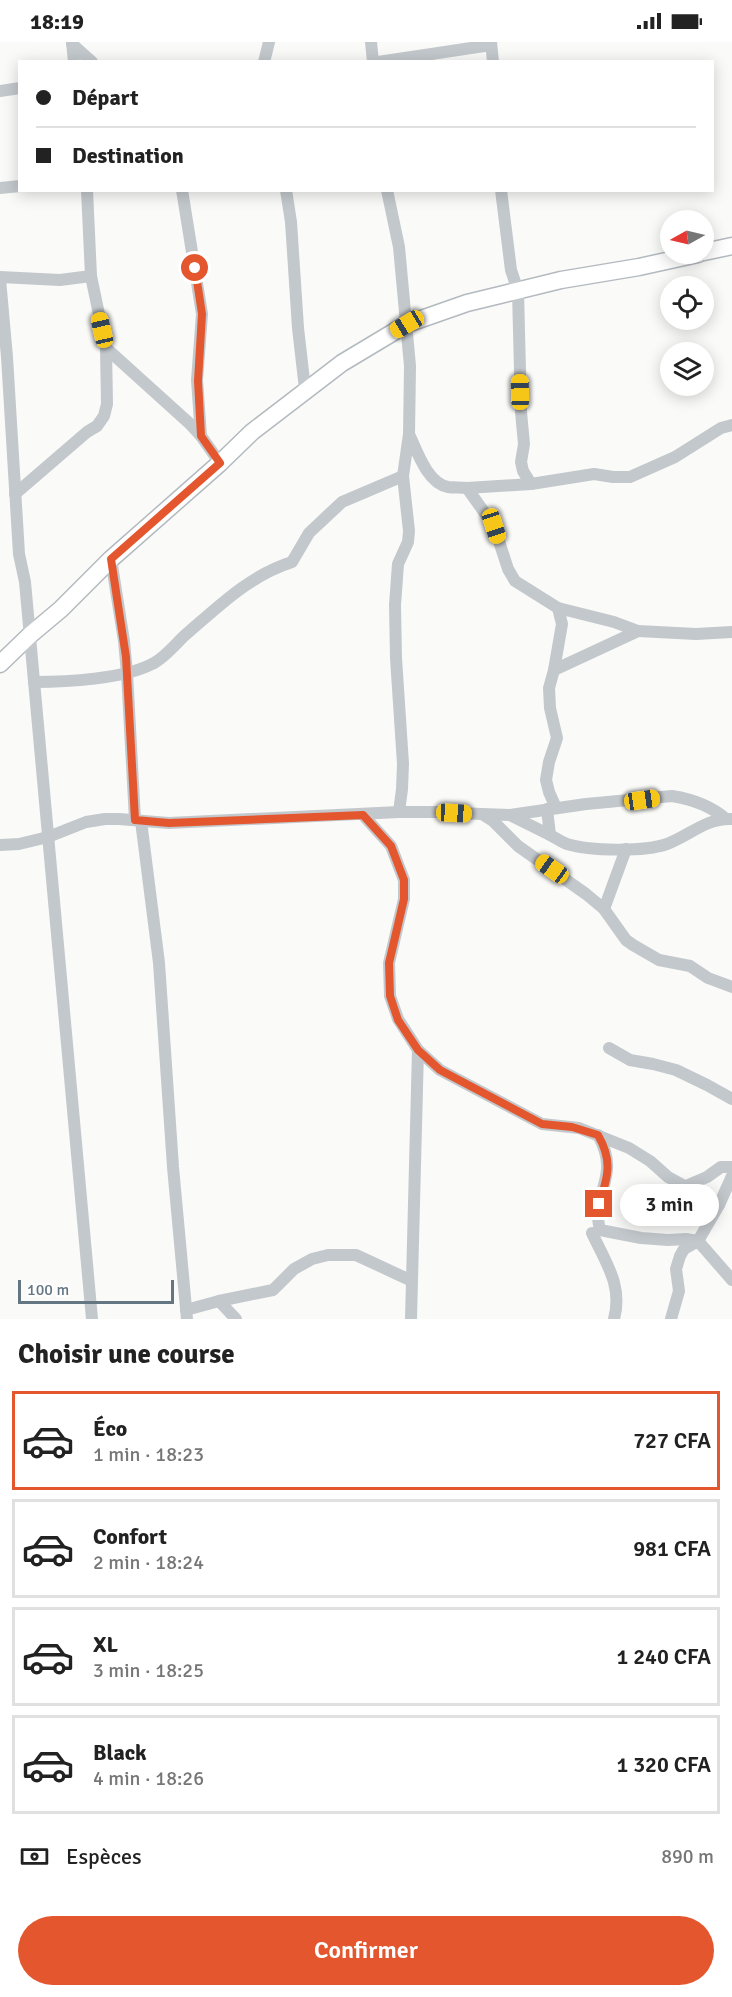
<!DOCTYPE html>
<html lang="fr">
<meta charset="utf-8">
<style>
:root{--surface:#fff;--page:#f2f2f2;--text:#222;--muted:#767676;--line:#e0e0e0;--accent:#e4572e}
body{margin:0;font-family:Signika,sans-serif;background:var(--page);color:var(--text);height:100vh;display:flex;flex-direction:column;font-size:22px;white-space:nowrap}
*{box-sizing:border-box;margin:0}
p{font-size:20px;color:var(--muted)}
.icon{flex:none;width:33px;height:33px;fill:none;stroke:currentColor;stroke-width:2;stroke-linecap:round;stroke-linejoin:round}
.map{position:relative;height:1277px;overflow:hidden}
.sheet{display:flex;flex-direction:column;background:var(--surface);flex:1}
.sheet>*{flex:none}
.top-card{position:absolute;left:18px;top:18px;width:696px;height:132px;border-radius:0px;box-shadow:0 3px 15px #0003;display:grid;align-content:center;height:132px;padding:0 18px;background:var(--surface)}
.needle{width:39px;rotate:262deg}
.fabs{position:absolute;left:660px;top:168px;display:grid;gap:12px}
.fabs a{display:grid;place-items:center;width:54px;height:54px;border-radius:50%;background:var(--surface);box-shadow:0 3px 15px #0003;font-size:30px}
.scale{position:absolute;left:18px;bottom:15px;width:156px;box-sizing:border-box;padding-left:6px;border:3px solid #657683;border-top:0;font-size:16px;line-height:21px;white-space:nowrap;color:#657683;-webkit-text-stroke:4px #fff;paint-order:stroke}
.end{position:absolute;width:27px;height:27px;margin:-14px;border:8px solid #e4572e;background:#fff;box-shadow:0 0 0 3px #fff}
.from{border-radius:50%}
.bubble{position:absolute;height:42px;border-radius:21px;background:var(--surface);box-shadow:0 3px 15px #0003;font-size:20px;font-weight:600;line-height:42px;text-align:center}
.car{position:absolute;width:18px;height:36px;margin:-18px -9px;border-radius:8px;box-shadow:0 0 4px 2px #0007;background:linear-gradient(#f5c518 24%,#345 0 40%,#f5c518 0 76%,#345 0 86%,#f5c518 0)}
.top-card b{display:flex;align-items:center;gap:21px;height:57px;font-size:22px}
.top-card b+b{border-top:2px solid var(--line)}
.top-card i{width:15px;height:15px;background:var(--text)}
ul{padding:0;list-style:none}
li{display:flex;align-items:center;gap:18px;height:99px;margin:0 12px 9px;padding:0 6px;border:3px solid var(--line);border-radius:0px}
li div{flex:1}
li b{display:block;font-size:22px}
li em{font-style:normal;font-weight:600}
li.on{border-color:var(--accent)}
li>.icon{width:54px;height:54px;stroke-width:1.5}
h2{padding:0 18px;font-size:27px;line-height:72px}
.pay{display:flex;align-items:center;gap:15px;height:66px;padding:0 18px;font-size:22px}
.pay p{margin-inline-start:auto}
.primary-button{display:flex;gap:12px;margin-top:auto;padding:12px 18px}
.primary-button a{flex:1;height:69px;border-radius:36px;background:var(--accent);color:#fff;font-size:24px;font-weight:600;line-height:69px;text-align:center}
.status{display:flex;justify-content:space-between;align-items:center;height:42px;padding:0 30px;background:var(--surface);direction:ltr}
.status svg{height:16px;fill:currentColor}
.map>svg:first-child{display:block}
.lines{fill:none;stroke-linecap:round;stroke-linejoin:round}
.secondary-casing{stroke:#b3babf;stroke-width:19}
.street{stroke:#c3c8cc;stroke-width:12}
.secondary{stroke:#fff;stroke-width:16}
.route{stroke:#e4572e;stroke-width:8}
</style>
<div class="status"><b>18:19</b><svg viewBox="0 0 49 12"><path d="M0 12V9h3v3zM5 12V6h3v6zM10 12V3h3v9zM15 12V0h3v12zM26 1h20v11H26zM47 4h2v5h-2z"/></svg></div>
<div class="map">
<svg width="732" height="1277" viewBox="0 0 732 1277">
<rect width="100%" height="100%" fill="#fafaf8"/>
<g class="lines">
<g class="secondary-casing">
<g id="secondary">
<polyline points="704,210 732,204"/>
<polyline points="0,622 30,593 61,567 111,517 220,421 252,390 342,321 407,282 467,261 500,253 561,238 639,225 698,212"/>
</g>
</g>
<g class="street">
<polyline points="72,0 74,20"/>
<polyline points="371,0 373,20"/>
<polyline points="491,0 493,20"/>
<polyline points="72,2 92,20"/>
<polyline points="264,20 269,0"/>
<polyline points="378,20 491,3"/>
<polyline points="0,49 20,46"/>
<polyline points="0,146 20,144"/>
<polyline points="182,148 202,272 197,338 201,394"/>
<polyline points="286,148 291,180 298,286 305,347"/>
<polyline points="387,148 399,205 410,324 409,392 403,434 409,489 408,500 398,522 395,563 396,616 403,722 402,747 399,770"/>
<polyline points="501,148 511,228 518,249 521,370 524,402 521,420 523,429 531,442 594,432 613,435 630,435 675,415 721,386 732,383"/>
<polyline points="0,235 60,238 91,234"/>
<polyline points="0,237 7,315 19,512 25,540 92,1277"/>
<polyline points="106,306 189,381 201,394 220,421"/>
<path d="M409,392C417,409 427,441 448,445C454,446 461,445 467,446L494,484L508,527L515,539L558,566"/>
<polyline points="467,446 531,442"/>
<polyline points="15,452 87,390 97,384 104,374 107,362 106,306 91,234 87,148"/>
<polyline points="111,517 124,599 127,631 135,778"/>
<polyline points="554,628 562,582 558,566 614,580 638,589 696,592 732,590"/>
<path d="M34,640C67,640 123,637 152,622C163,617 174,604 183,595C217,566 248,534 292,520L309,491L342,460L403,434"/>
<polyline points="556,766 549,750 546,738 549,720 557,696 550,666 549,646 554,628 638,589"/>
<path d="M547,767L550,793C556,796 561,800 567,802C590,809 644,810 667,802C689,794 706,776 731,777"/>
<path d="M482,772L510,773L586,762L672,754C691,757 711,764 726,777"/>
<polyline points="363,773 391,804 404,838 404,857 389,921 390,954 398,977 418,1008 440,1028 542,1082 579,1086 629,1106 650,1119 668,1135 719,1163 698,1199 684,1207 680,1214 676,1227 679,1249 671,1277"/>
<polyline points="510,773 550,793"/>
<polyline points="141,779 159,921 173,1125 187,1277"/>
<polyline points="0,803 19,802 48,795 86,780 105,777 119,777 169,781 399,770 437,770 482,772 493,779 518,804 586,852 604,867 626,807"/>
<polyline points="604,867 626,898 633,903 659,918 690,924 708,936 732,945"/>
<polyline points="609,1006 630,1018 653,1022 676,1028 707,1043 732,1057"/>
<path d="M598,1093C622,1136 590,1150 600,1188L641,1196L668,1198L686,1197L698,1199L732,1238"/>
<polyline points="686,1144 707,1135 721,1125 732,1125"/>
<polyline points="719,1163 732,1134"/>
<path d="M592,1191C606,1221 623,1244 614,1277"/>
<polyline points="219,1259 236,1277"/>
<polyline points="186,1268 219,1259 273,1248 294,1227 312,1217 328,1213 356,1213 412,1239"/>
<polyline points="411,1277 418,1008"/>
</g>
<use href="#secondary" class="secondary"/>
</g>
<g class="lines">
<path class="route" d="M195,226L202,272L198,339L201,394L220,421L111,517L126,615L135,778L169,781L363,773L391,804L404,838V857L389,921L390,954L398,978L418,1008L440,1028L542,1082L572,1085L598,1093C613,1119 608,1135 599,1162"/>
</g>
</svg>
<div class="fabs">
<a><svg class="needle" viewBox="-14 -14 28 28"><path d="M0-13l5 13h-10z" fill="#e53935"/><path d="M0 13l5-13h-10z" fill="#767676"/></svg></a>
<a><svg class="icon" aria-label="locate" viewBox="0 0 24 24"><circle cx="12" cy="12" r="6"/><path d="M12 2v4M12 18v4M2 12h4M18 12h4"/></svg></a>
<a><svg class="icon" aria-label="layers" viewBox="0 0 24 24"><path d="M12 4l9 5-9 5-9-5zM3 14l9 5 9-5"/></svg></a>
</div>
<div class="scale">100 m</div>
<i class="end from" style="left:195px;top:226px"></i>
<i class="end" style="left:599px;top:1162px"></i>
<div class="bubble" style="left:620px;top:1142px;width:99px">3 min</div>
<i class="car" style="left:407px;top:282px;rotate:239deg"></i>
<i class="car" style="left:102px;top:288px;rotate:347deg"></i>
<i class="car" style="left:520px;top:350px;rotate:359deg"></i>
<i class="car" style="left:494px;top:484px;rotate:162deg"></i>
<i class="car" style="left:642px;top:758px;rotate:82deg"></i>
<i class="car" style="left:454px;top:771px;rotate:93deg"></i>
<i class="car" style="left:552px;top:827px;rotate:305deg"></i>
<div class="top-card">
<b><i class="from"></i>Départ</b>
<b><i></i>Destination</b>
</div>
</div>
<section class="sheet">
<h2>Choisir une course</h2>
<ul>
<li class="on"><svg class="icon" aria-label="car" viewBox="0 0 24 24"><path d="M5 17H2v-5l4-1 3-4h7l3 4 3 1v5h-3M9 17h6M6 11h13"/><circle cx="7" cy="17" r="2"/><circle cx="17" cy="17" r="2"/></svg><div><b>Éco</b><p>1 min · 18:23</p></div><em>727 CFA</em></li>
<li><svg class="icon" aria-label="car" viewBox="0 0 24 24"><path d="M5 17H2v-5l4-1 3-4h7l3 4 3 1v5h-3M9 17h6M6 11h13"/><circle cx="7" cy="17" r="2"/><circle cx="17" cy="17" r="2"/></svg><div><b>Confort</b><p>2 min · 18:24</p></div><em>981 CFA</em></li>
<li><svg class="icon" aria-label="car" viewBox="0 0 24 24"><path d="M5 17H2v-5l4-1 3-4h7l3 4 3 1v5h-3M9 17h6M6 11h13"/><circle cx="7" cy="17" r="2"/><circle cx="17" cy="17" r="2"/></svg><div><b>XL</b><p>3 min · 18:25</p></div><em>1 240 CFA</em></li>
<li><svg class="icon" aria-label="car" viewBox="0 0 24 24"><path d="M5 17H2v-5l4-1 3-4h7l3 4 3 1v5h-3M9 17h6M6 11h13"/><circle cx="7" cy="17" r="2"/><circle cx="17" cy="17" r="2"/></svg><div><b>Black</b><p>4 min · 18:26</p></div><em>1 320 CFA</em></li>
</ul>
<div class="pay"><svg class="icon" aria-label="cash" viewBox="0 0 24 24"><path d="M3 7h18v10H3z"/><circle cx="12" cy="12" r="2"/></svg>Espèces<p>890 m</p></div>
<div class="primary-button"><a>Confirmer</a></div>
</section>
